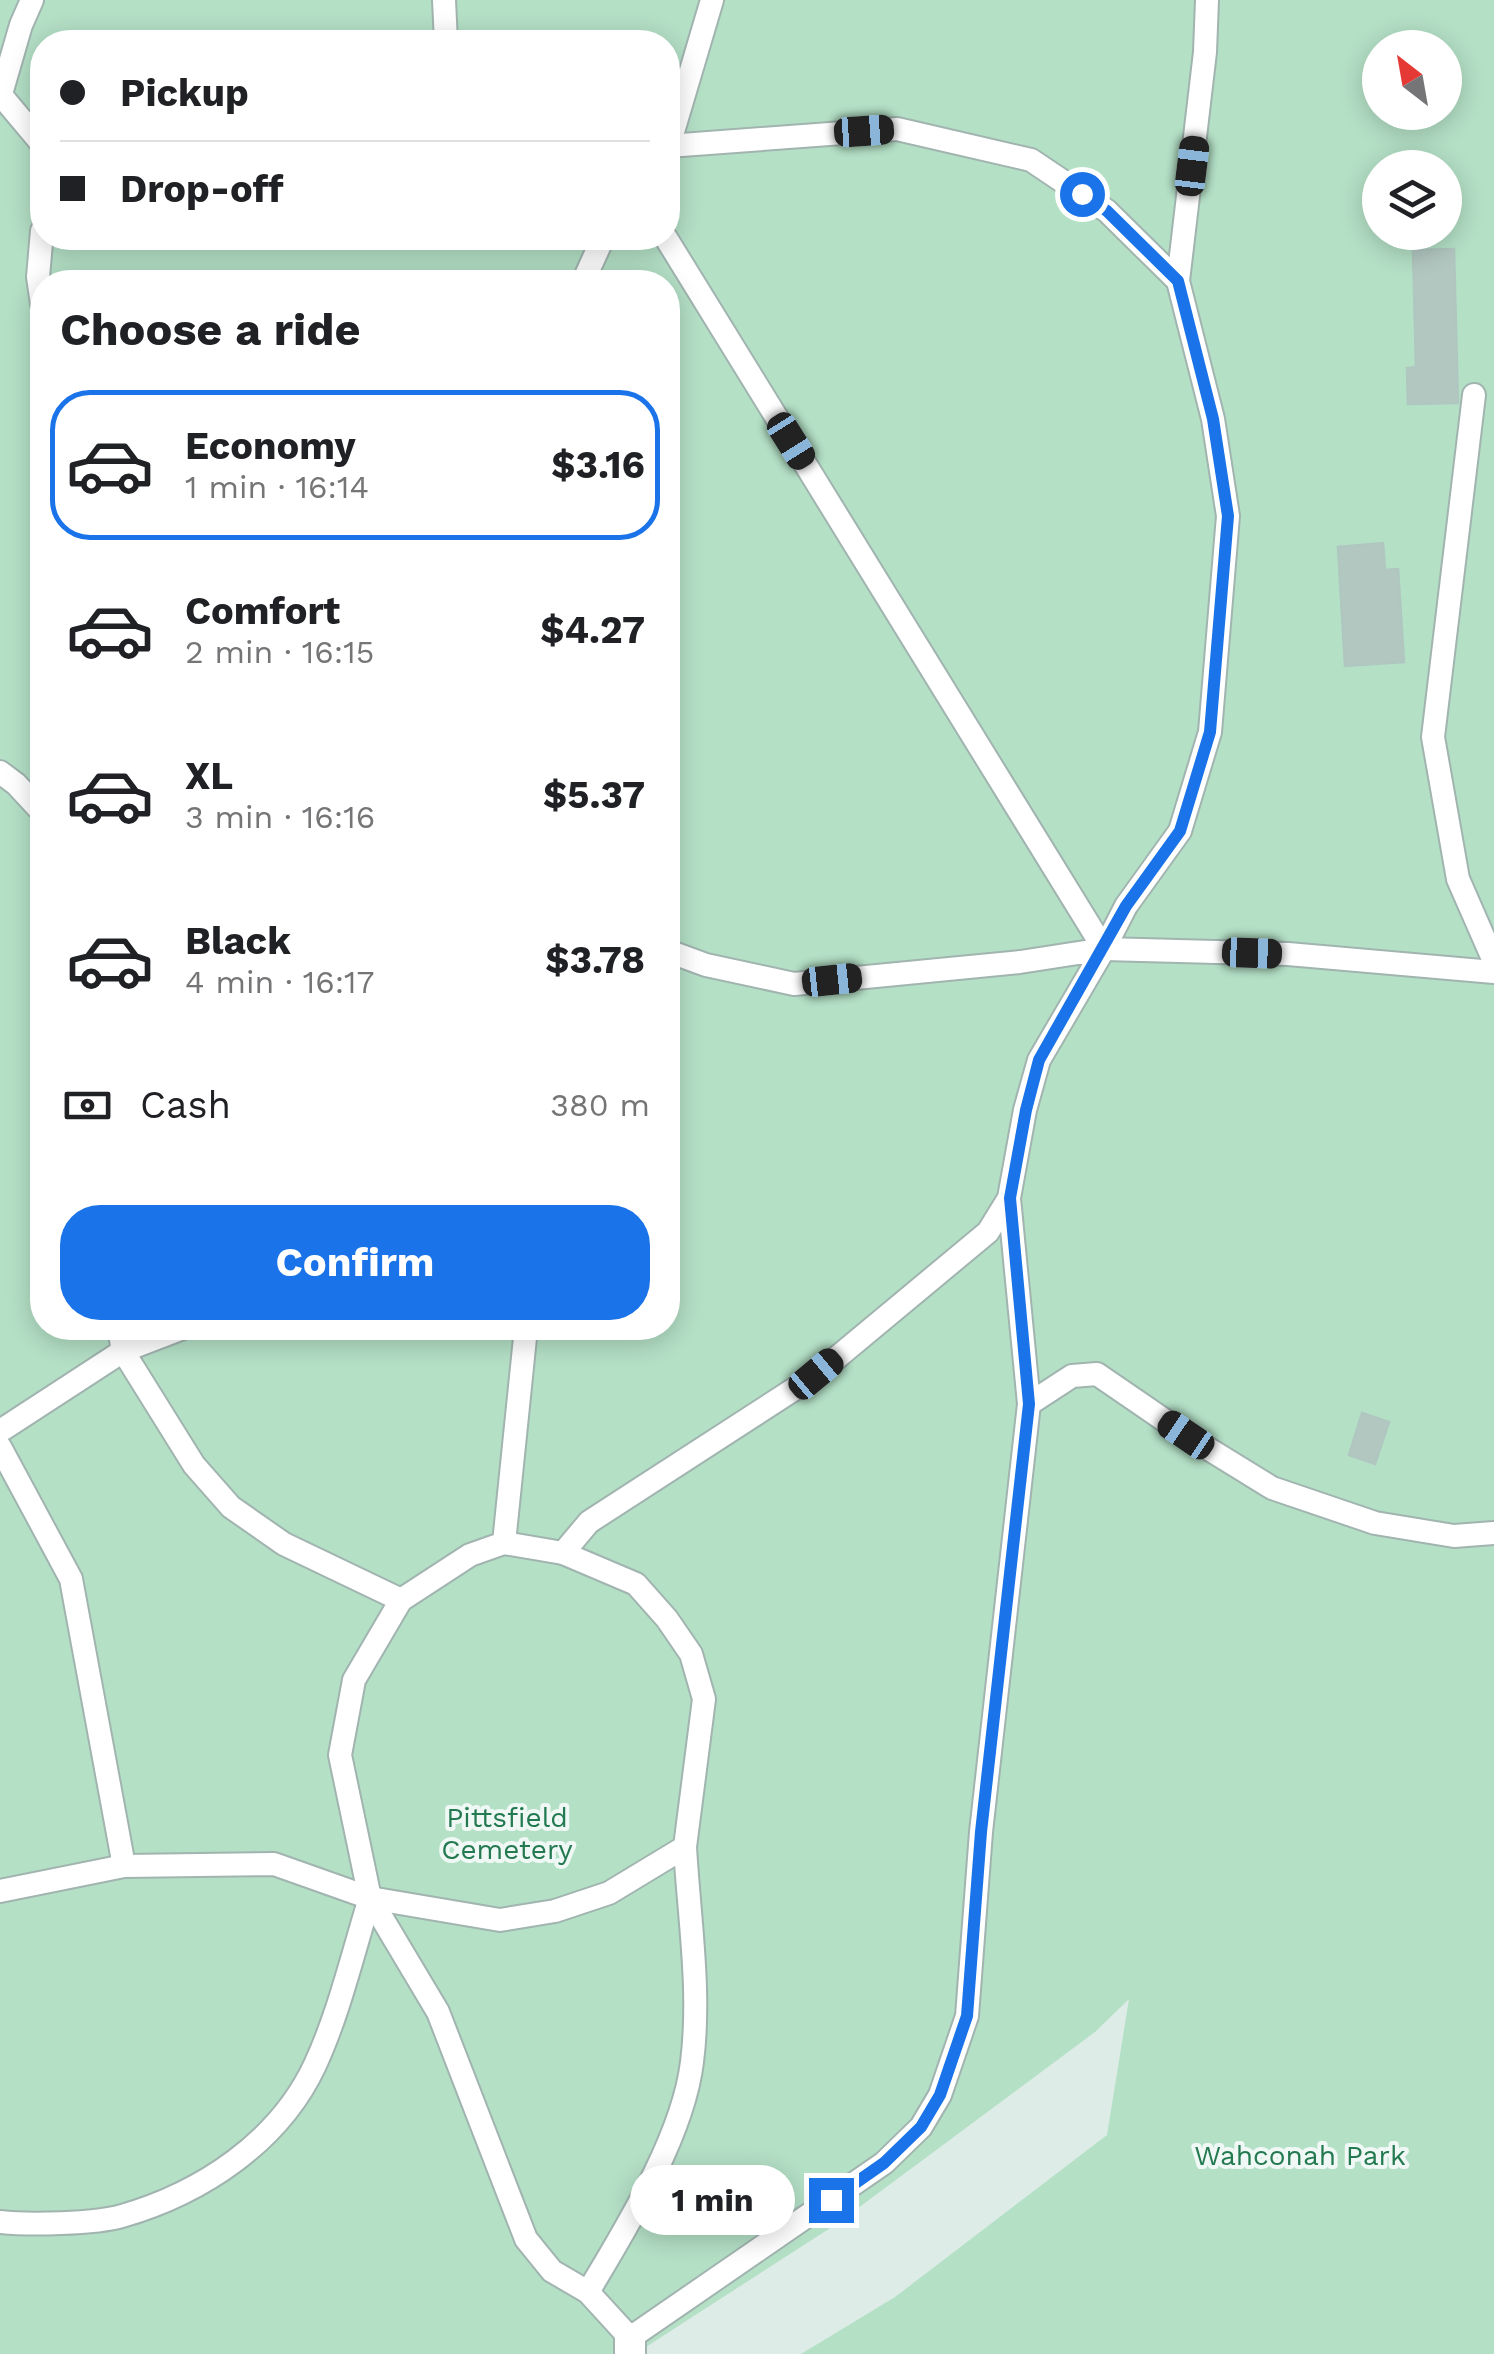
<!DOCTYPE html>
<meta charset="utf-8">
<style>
:root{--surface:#fff;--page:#f6f6f6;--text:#202124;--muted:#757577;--line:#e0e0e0;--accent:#1a73e8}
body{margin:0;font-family:"Work Sans",sans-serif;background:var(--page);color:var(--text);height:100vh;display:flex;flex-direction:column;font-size:38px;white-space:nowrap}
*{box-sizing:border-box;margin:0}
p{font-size:32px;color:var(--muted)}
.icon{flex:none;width:55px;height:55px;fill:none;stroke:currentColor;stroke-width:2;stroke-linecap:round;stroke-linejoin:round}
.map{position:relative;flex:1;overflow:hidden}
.details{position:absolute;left:30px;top:270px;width:650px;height:1070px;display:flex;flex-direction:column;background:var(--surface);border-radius:40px;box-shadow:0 5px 25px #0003}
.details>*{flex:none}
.banner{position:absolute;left:30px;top:30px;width:650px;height:220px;border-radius:40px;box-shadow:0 5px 25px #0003;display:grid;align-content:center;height:220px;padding:0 30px;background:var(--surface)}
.needle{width:65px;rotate:329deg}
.controls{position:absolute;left:1362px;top:30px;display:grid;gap:20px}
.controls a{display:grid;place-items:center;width:100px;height:100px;border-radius:50%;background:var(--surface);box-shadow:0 5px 25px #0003;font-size:50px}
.end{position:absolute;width:45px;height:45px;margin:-22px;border:12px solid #1a73e8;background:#fff;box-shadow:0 0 0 5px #fff}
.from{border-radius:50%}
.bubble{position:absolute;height:70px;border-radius:35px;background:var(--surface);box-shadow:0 5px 25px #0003;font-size:32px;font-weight:700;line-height:70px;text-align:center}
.car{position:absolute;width:30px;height:60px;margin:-30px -15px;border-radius:12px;box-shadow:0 0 8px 2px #0007;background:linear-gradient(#222 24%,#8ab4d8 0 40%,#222 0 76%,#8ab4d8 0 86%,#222 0)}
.banner b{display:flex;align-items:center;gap:35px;height:95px;font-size:38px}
.banner b+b{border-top:2px solid var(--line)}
.banner i{width:25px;height:25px;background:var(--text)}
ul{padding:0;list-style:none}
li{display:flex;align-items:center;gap:30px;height:150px;margin:0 20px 15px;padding:0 10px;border:5px solid transparent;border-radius:40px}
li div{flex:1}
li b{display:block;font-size:38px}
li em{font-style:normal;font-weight:700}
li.current{border-color:var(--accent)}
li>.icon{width:90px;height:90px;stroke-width:1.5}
h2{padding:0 30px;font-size:45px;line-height:120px}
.pay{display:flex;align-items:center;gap:25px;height:110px;padding:0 30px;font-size:38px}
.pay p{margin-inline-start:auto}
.cta{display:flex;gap:20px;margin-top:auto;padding:20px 30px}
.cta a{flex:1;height:115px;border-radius:40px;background:var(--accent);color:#fff;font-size:40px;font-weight:700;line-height:115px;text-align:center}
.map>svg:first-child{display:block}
.green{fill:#b4e0c6;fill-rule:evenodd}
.building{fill:#b3c7c1;stroke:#b0c6c0;stroke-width:2.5}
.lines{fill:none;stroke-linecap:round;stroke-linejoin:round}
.service-casing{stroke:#a1b4b0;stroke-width:26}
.minor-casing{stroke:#a1b4b0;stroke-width:34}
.service{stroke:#fff;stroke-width:22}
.minor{stroke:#fff;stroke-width:30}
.route{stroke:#1a73e8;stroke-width:12}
.labels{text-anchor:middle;stroke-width:8;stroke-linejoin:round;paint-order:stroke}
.park-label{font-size:28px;fill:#237950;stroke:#eff8f5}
</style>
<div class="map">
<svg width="1494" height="2354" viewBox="0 0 1494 2354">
<rect width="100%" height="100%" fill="#deece8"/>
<path class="green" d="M0,0H1494V2354H801L895,2297L1107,2135L1129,1999L1095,2032L838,2223L635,2354H0ZM42,42H668V238H42ZM1380,48H1445V112H1380ZM1380,168H1445V232H1380ZM42,282H668V1328H42Z"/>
<g class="building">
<polygon points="1454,249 1458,403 1408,404 1407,368 1416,367 1413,250"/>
<polygon points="1383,543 1385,570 1398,569 1404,662 1345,666 1338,547"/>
<polygon points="1362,1413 1389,1422 1375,1464 1349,1455"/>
</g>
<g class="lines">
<g class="service-casing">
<g id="service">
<polyline points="444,0 446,42"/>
<polyline points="0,94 42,144"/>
<polyline points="1,94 21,25 32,0"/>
<polyline points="669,145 712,0"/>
<polyline points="668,146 897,129 1031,160 1107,211 1178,281"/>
<polyline points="42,231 38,277 42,304"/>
<polyline points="666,238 1104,949 1126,906 1180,831 1210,732 1228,516 1213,419 1178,281 1205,52 1207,0"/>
<polyline points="583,282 603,238"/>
<polyline points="1474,395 1433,737 1458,879 1494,961"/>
<polyline points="0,772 16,784 42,812"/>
<polyline points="1104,949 1288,954 1494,972"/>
<polyline points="668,951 706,965 794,984 1020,962 1104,949 1039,1060 1025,1110 1009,1198 1029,1404 981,1832 967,2016 940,2095 921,2127 884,2163 630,2338 588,2292 552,2271 526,2239 438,2012 370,1898 340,1755 354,1680 401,1600 470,1555 504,1543 563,1553 589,1522 816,1375 988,1232 1009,1198"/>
<polyline points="119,1328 123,1351 194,1465 231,1507 284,1544 401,1600"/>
<polyline points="1029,1404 1072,1376 1097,1374 1186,1435 1272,1488 1375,1523 1454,1536 1494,1533"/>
<polyline points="0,1431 123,1351 183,1328"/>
<polyline points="0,1447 71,1579 124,1866"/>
<polyline points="504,1543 526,1328"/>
<polyline points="0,1891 124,1866 274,1864 370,1898 500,1920 555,1911 609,1893 685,1847 704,1699 691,1654 667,1619 636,1584 563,1553"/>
<path d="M0,2222C28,2225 95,2224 122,2216C202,2193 279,2142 315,2065C339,2013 353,1953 370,1898"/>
<path d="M588,2292C626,2228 683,2137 692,2062C701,1992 689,1917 685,1847"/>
</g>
</g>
<g class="minor-casing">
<polyline id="minor" points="630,2354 630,2338"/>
</g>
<use href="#service" class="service"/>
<use href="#minor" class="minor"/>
</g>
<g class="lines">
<polyline class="route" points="831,2200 884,2163 921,2127 940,2095 967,2016 981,1832 1029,1404 1010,1198 1026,1110 1039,1060 1126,906 1180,831 1210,732 1228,516 1213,419 1178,281 1107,211 1082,194"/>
</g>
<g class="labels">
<g class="park-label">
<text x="507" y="1827">Pittsfield<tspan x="507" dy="32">Cemetery</tspan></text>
<text x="1300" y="2165">Wahconah Park</text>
</g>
</g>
</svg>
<div class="controls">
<a><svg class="needle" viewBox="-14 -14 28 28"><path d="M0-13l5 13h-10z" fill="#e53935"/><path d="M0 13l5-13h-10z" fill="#757577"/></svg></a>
<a><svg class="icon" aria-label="layers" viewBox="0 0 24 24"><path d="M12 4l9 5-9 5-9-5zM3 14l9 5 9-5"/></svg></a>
</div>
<i class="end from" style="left:1082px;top:194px"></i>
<i class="end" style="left:831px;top:2200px"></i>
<div class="bubble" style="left:630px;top:2165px;width:165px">1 min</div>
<i class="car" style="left:864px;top:131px;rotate:86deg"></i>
<i class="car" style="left:1192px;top:166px;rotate:7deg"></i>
<i class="car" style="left:791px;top:441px;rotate:148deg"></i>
<i class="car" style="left:1252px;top:953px;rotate:92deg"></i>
<i class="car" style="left:832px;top:980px;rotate:84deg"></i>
<i class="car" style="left:816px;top:1374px;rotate:50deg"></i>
<i class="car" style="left:1186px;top:1435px;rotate:304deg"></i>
<div class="banner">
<b><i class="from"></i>Pickup</b>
<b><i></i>Drop-off</b>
</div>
<section class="details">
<h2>Choose a ride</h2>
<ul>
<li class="current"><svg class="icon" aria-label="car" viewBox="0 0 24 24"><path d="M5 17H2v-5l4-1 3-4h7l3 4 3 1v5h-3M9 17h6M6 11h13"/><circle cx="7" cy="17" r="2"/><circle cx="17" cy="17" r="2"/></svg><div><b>Economy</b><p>1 min · 16:14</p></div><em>$3.16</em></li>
<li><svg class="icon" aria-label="car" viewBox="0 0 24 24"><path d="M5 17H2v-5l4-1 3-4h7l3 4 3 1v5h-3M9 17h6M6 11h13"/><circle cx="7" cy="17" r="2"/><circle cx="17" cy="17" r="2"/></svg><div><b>Comfort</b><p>2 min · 16:15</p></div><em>$4.27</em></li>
<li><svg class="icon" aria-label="car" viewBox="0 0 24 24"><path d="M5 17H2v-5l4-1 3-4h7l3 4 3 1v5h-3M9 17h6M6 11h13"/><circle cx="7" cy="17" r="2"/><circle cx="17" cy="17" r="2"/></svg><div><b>XL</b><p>3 min · 16:16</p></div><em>$5.37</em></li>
<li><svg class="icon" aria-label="car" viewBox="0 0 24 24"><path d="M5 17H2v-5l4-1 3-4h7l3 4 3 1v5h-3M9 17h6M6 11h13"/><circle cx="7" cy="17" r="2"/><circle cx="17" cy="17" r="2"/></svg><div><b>Black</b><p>4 min · 16:17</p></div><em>$3.78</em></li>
</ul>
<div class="pay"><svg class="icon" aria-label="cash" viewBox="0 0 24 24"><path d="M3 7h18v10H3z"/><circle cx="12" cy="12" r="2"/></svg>Cash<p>380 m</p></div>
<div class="cta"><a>Confirm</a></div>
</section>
</div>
